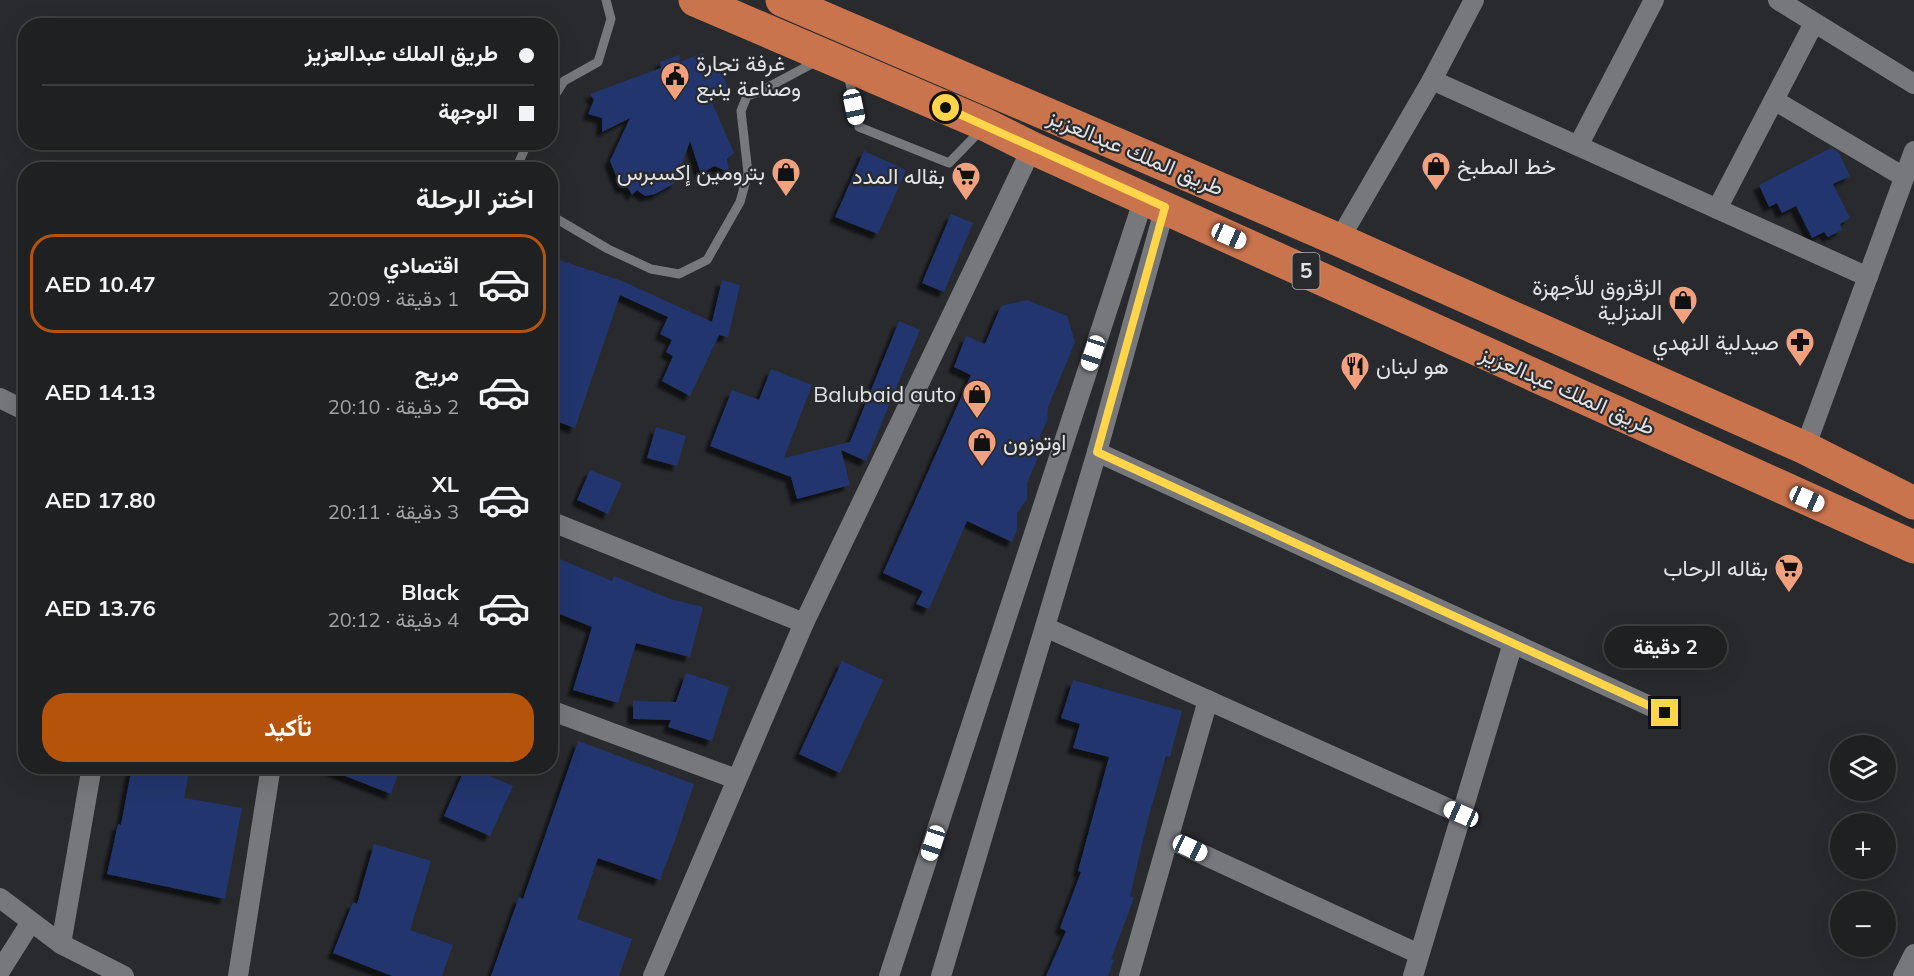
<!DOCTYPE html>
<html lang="ar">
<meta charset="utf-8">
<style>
:root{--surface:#1e2022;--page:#26282a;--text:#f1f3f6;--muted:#a1a3a5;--line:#3c3e40;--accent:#b45309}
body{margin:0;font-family:Mulish,Vazirmatn,sans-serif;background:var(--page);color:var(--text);direction:rtl;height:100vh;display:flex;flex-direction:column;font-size:22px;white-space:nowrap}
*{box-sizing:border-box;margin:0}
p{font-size:20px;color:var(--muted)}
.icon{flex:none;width:33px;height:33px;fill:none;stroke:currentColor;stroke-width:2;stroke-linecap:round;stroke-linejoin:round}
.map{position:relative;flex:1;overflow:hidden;direction:ltr}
.panel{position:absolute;left:18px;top:162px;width:540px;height:612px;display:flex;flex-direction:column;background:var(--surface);border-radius:24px;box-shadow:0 6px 24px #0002,0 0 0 2px var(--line);direction:rtl}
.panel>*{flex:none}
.top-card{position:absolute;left:18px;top:18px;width:540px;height:132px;border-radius:24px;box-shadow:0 6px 24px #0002,0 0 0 2px var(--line);direction:rtl;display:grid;align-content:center;height:132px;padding:0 24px;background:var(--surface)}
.controls{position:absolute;left:1830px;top:735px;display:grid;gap:12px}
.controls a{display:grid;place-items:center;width:66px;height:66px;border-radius:50%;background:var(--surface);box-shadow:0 6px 24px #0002,0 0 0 2px var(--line);font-size:30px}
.end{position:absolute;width:27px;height:27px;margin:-14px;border:8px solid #ffd54a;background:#111;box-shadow:0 0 0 3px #111}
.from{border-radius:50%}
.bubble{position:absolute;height:42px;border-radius:21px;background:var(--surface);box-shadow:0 6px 24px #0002,0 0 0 2px var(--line);font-size:20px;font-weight:700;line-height:42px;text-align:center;direction:rtl}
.car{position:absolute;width:18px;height:36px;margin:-18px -9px;border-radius:8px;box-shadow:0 0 4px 2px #0007;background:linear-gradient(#fff 24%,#345 0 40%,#fff 0 76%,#345 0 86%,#fff 0)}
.top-card b{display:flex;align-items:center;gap:21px;height:57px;font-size:22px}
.top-card b+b{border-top:2px solid var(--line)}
.top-card i{width:15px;height:15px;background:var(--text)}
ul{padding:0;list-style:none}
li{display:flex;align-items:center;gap:18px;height:99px;margin:0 12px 9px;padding:0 12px;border:3px solid transparent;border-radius:24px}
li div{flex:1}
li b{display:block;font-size:22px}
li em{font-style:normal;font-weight:700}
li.on{border-color:var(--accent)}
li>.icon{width:54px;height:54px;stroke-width:1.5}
h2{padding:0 24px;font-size:27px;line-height:72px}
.primary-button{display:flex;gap:12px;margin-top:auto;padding:12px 24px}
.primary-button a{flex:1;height:69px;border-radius:24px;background:var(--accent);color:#fff;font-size:24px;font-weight:700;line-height:69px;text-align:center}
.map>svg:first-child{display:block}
.building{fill:#22366e;filter:url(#shadow)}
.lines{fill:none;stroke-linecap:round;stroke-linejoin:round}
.lane{stroke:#76787c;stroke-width:9}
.street{stroke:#76787c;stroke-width:20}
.highway{stroke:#ca744d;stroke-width:33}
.route{stroke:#ffd54a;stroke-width:8}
.labels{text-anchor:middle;stroke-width:4.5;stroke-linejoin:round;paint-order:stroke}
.shield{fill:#282a2e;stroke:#aaabad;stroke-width:1.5}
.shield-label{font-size:21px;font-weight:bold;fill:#e1e2e4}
.poi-label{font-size:22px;fill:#e1e2e4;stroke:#282a2e;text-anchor:end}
.street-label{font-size:22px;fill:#e1e2e4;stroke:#282a2e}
</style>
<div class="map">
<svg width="1914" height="976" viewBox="0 0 1914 976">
<defs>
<filter id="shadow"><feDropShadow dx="-5.5" dy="5.5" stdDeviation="1.5" flood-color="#0009"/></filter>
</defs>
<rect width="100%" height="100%" fill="#282a2e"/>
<g class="building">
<polygon points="703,53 707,72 721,67 728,90 710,98 734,153 727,159 729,172 714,166 701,174 690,141 675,183 655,194 645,196 637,190 632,195 628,188 621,188 610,161 630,118 602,132 602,118 588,114 594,100 590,94 661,68 660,62 679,55 680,62"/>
<polygon points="1831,148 1839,153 1850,176 1833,184 1850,218 1840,224 1842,230 1828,237 1824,232 1812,238 1796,206 1782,213 1777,203 1769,207 1759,185"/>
<polygon points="864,151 906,170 878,234 835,217"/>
<polygon points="951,214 973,223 944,292 922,283"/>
<polygon points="550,257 622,281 712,322 722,280 740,285 728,337 719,335 690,396 662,381 673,356 666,352 672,340 660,334 668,317 620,295 575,428 550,419"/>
<polygon points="1027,300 1067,316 1075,342 1048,407 1047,422 1040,435 1040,452 1027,483 1027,499 1017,513 1017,531 1012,542 967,521 929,609 916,604 923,591 883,573 971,375 954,367 966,336 985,344 1001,306"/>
<polygon points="899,321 920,330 866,461 841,450 850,485 797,499 791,477 710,446 732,390 759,400 771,369 812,385 784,458 850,442"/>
<polygon points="656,427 686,436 677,466 647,458"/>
<polygon points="590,470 622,483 608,514 577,500"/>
<polygon points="550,555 612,581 614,576 670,599 703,607 690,657 636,643 618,703 573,690 592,627 550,610"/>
<polygon points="842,661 883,680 840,773 799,754"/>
<polygon points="686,673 729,687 712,741 668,727 671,720 633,719 633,701 676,702"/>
<polygon points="1073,680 1182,711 1170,757 1166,756 1148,819 1130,896 1134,898 1111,959 1114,960 1108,976 1046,976 1066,931 1060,928 1081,872 1078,871 1109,757 1073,748 1080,724 1061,718"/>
<polygon points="578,741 694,784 675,840 660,880 598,858 577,919 632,939 619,976 491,976 519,897 523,899"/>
<polygon points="132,766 190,766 184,798 242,808 225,899 107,874 118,824 121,825"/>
<polygon points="320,766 401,766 391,794"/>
<polygon points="466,766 513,786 490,836 444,816"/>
<polygon points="374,844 431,861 410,930 453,945 442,976 392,976 333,953 353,902 357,904"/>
</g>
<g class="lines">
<g class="lane">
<polyline points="848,74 859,127 949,163 982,129"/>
<polyline points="550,103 564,81 598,62 611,19 606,0"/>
<polyline points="520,170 518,164 528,142"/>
<polyline points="550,215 608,249 651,269 679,274 707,260 740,202 748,173 741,111 747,96 761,91 819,60"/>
</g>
<g class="street">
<polyline points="1778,0 1914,84"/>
<polyline points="1432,80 1868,277"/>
<polyline points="1774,100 1904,177"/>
<polyline points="1578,146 1654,0"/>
<polyline points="1717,209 1814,23"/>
<polyline points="1339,240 1432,80 1474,0"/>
<polyline points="0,398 26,411"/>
<polyline points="1805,448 1914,151"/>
<polyline points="1097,452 1665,713"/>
<polyline points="550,521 804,623"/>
<polyline points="1045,627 1461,814"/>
<polyline points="550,710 736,779"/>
<polyline points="1169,839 1419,954"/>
<polyline points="0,898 61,944 124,976"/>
<polyline points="61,944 92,766"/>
<polyline points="0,971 31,922"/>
<polyline points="238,976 271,766"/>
<polyline points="653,976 804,623 1032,148"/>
<polyline points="889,976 1144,198"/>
<polyline points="941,976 1097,452 1165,207"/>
<polyline points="1129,976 1208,700"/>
<polyline points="1413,976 1513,643"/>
<polyline points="1903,976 1914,954"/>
</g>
<g class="highway">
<polyline points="695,0 986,125 1032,148 1914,547"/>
<polyline points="782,0 1339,240 1805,448 1914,503"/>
</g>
</g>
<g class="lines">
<polyline class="route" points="946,108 1165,207 1097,452 1665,713"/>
</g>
<defs>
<g id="civic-pin" transform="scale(1.5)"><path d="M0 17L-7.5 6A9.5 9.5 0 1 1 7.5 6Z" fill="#f2a17e" stroke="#282a2e"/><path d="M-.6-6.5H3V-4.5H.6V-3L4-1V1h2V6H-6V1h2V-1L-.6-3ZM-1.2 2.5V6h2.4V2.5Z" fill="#111"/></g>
<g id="shop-pin" transform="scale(1.5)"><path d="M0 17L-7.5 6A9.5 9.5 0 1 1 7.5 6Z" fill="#f2a17e" stroke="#282a2e"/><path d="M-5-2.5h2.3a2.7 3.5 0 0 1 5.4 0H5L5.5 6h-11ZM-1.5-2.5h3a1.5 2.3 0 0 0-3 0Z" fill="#111"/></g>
<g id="supermarket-pin" transform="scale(1.5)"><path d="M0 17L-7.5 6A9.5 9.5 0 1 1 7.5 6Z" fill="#f2a17e" stroke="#282a2e"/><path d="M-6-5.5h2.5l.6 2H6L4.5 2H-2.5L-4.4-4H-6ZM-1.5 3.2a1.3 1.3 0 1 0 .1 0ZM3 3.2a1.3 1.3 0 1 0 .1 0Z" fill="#111"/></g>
<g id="pharmacy-pin" transform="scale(1.5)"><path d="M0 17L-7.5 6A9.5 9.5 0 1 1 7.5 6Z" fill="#f2a17e" stroke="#282a2e"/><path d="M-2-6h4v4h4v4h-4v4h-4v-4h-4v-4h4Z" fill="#111"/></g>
<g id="restaurant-pin" transform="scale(1.5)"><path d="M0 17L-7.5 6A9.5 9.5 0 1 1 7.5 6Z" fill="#f2a17e" stroke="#282a2e"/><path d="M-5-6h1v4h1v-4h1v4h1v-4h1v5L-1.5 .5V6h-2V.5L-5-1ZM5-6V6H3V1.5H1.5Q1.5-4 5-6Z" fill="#111"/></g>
</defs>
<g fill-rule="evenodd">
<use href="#civic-pin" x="675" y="76"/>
<use href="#shop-pin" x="1436" y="166"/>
<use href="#shop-pin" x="786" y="172"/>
<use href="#supermarket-pin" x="966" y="176"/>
<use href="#shop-pin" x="1683" y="300"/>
<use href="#pharmacy-pin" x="1800" y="342"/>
<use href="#restaurant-pin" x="1355" y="366"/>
<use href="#shop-pin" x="977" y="394"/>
<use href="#shop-pin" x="982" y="442"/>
<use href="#supermarket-pin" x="1789" y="568"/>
</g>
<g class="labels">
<rect class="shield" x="1292.5" y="253" width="27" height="36" rx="4.5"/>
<g class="shield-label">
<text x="1306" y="278">5</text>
</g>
<g class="poi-label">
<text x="696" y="71" text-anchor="start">غرفة تجارة<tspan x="696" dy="25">وصناعة ينبع</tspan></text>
<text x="1457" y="174" text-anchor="start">خط المطبخ</text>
<text x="765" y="180">بترومين إكسبرس</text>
<text x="945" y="184">بقاله المدد</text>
<text x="1662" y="295">الزقزوق للأجهزة<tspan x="1662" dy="25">المنزلية</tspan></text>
<text x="1779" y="350">صيدلية النهدي</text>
<text x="1376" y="374" text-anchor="start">هو لبنان</text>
<text x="956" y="402">Balubaid auto</text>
<text x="1003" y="450" text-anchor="start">اوتوزون</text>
<text x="1768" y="576">بقاله الرحاب</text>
</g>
<g class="street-label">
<text transform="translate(1136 152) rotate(23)" y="8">طريق الملك عبدالعزيز</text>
<text transform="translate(1568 390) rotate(24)" y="8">طريق الملك عبدالعزيز</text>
</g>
</g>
</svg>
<div class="controls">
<a><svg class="icon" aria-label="layers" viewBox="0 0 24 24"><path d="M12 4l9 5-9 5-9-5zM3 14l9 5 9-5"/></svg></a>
<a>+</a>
<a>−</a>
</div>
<i class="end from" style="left:946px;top:108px"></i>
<i class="end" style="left:1665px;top:713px"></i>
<div class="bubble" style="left:1604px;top:626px;width:123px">2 دقيقة</div>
<i class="car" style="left:854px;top:107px;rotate:168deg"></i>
<i class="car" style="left:1229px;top:236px;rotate:114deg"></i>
<i class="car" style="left:1093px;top:353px;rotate:198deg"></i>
<i class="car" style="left:1807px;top:499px;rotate:114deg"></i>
<i class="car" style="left:1461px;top:814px;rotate:294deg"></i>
<i class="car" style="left:933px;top:843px;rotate:198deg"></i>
<i class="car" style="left:1190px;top:848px;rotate:115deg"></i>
<div class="top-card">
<b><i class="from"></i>طريق الملك عبدالعزيز</b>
<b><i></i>الوجهة</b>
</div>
<section class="panel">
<h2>اختر الرحلة</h2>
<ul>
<li class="on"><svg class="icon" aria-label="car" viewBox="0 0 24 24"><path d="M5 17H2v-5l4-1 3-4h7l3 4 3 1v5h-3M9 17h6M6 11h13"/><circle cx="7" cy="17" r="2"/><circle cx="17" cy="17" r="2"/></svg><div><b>اقتصادي</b><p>1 دقيقة · 20:09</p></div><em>AED 10.47</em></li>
<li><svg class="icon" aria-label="car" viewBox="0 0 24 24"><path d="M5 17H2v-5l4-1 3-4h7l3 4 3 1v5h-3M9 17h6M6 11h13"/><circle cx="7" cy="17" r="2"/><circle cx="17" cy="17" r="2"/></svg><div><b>مريح</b><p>2 دقيقة · 20:10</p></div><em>AED 14.13</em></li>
<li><svg class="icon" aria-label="car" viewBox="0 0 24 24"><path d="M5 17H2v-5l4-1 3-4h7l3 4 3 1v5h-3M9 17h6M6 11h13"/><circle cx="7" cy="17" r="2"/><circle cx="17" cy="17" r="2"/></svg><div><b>XL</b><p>3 دقيقة · 20:11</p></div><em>AED 17.80</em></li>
<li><svg class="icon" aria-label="car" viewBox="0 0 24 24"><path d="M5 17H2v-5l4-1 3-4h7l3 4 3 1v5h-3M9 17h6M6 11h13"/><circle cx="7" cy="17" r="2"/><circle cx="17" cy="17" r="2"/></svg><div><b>Black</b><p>4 دقيقة · 20:12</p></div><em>AED 13.76</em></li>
</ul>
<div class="primary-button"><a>تأكيد</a></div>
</section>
</div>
